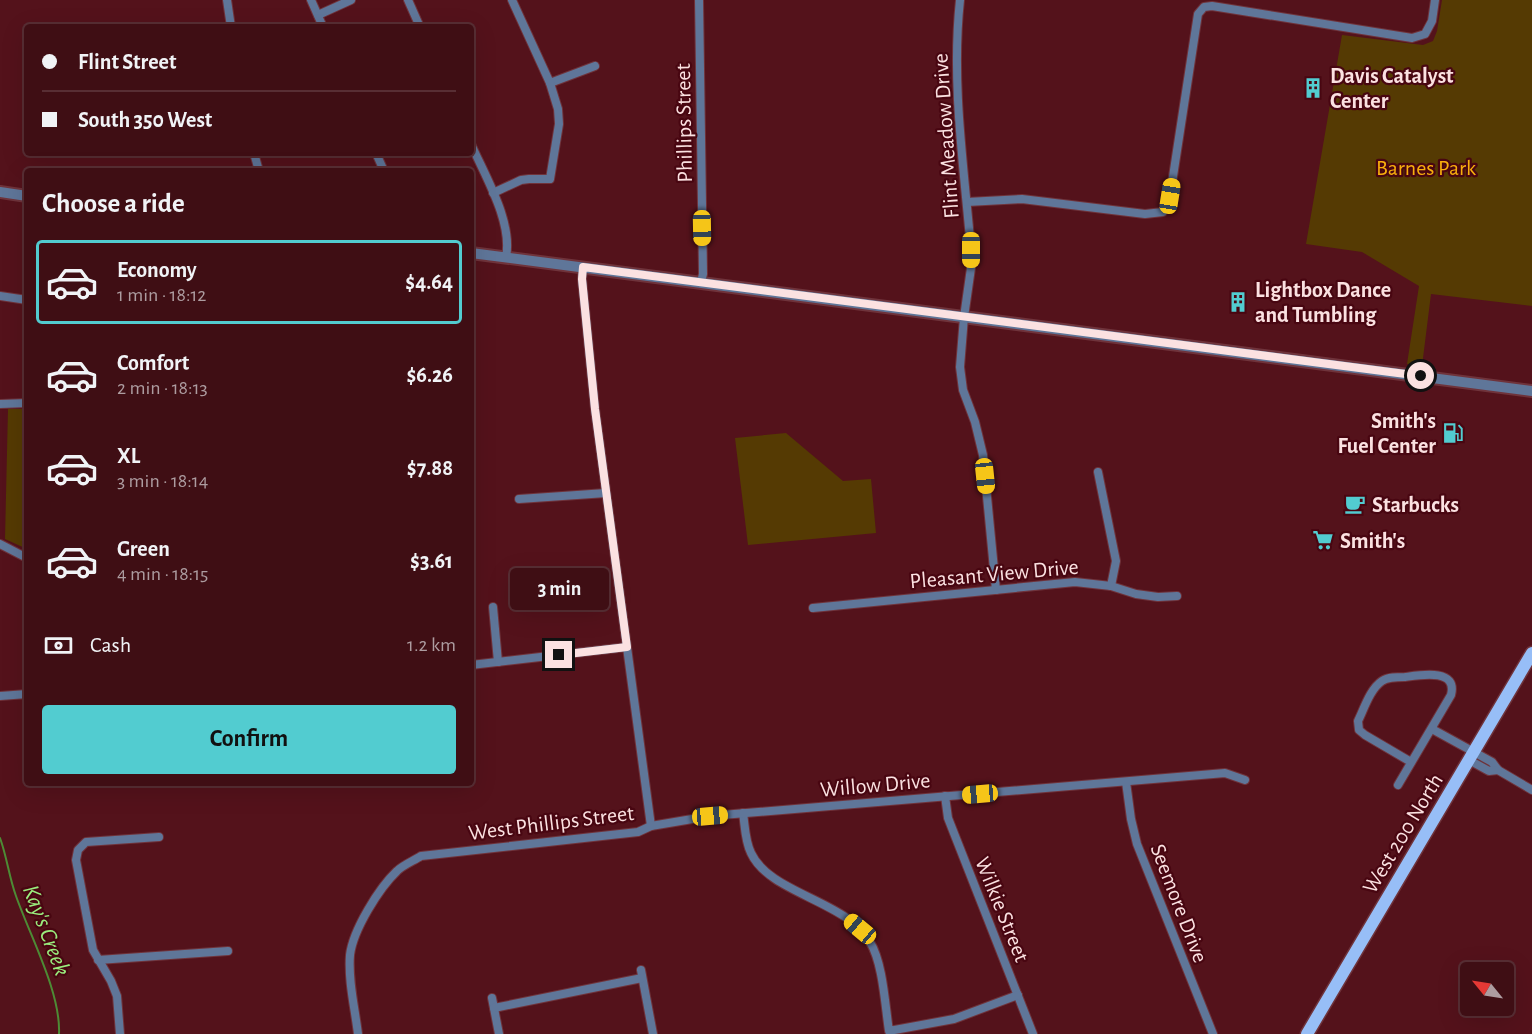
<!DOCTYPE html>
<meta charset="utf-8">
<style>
:root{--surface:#3f0e14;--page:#4a1c22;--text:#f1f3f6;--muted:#ad9ca0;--line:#582e34;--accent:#52ccd0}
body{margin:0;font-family:"Alegreya Sans",sans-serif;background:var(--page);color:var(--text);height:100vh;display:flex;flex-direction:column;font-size:22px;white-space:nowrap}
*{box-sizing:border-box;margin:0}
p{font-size:20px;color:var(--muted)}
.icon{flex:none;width:33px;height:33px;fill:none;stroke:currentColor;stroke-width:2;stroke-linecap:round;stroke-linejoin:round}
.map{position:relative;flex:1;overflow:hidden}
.sheet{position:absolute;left:24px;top:168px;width:450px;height:618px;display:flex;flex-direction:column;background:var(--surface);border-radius:6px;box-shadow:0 6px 24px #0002,0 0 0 2px var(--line)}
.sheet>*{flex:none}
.top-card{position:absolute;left:24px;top:24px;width:450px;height:132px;border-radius:6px;box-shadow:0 6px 24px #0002,0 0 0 2px var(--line);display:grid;align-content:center;height:132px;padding:0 18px;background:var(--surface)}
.needle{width:39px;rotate:300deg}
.buttons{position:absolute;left:1460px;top:962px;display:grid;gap:12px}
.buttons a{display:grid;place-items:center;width:54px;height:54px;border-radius:6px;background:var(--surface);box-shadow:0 6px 24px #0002,0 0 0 2px var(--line);font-size:30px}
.end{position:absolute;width:27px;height:27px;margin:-14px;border:8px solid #fbe1e1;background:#111;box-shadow:0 0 0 3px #111}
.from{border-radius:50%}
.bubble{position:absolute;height:42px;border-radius:6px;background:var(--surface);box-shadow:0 6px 24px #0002,0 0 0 2px var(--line);font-size:20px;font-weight:600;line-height:42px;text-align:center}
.car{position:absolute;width:18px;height:36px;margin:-18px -9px;border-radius:8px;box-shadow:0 0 4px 2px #0007;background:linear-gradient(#f5c518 24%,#345 0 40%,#f5c518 0 76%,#345 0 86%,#f5c518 0)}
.top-card b{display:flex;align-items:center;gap:21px;height:57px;font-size:22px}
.top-card b+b{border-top:2px solid var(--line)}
.top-card i{width:15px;height:15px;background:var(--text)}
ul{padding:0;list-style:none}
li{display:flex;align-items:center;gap:18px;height:84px;margin:0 12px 9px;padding:0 6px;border:3px solid transparent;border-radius:6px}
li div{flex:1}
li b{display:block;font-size:22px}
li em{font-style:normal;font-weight:600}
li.selected{border-color:var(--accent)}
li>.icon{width:54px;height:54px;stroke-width:1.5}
h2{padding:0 18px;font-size:27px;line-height:72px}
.pay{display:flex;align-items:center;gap:15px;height:66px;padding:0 18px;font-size:22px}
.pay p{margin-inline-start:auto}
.button{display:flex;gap:12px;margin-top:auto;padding:12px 18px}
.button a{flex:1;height:69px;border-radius:6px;background:var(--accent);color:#111;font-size:24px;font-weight:600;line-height:69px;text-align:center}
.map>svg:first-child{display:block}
.green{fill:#553a03}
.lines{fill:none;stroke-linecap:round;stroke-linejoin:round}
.stream{stroke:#4d8b35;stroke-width:2}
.minor-casing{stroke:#6f333b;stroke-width:10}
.tertiary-casing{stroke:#6f333b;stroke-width:14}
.primary-casing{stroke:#6f333b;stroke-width:15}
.minor{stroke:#5f7699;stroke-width:8}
.tertiary{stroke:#5f7699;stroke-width:10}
.primary{stroke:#97bef7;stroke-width:12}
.route{stroke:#fbe1e1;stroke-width:8}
.labels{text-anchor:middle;stroke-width:4.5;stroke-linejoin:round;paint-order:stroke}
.poi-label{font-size:22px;font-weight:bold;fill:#fbe1e1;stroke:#480611;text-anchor:start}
.street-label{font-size:22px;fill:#fbe1e1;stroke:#480611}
.park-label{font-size:22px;fill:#f8af0d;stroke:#480611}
.water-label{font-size:24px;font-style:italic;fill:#9aec7d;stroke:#480611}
</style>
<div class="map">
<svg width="1532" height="1034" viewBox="0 0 1532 1034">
<rect width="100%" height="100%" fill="#54121b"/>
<g class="green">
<polygon points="1442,0 1532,0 1532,306 1431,294 1422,366 1407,364 1419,286 1362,252 1306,244 1342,35 1423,45 1433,41 1437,31"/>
<polygon points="8,409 27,409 27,549 5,539"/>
<polygon points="786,433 843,481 871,479 876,533 748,545 735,438"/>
</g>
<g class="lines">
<path class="stream" d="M0,838C7,857 9,877 16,896C30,936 61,993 59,1034"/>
<g class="minor-casing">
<g id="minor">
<polyline points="227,0 231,27"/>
<polyline points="311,0 323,27"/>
<polyline points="408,0 420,27"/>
<polyline points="699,0 703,274 701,282"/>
<path d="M960,0C951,83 964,167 971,250V268L964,317L960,367L963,390L975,422L983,455L996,590"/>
<polyline points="318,15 351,0"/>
<polyline points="550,83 595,66"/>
<path d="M471,144C485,176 513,222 506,257"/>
<polyline points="254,153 259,171"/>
<polyline points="376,153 384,171"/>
<polyline points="493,193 521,180 529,179 550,179 559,124 558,109 550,83 512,0"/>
<polyline points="967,202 1022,199 1145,214 1163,212 1170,196 1198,14 1204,7 1212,6 1412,38 1425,34 1432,21 1435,0"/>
<polyline points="583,267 582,279 595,409 651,826"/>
<polyline points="0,296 27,300"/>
<polyline points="0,404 27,403"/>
<polyline points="1098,472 1116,561 1111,586"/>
<polyline points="519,499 606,493"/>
<polyline points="0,544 27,558"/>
<polyline points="493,607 498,662"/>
<polyline points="813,608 1075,582 1111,586 1136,594 1158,597 1177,596"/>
<polyline points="471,665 627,647"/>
<polyline points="0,696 27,694"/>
<polyline points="1432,729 1492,762 1498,770 1532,790"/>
<polyline points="1469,760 1489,771 1498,770"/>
<polyline points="1126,782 1131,819 1137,844 1213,1034"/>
<path d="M1398,785L1451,695C1458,668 1420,675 1405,677C1397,677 1388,677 1382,681C1370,689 1364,709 1358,721L1359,730L1365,735L1411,762"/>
<polyline points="945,796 948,818 1033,1034"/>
<path d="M743,813C745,826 745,841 751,853C770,894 846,900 870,942C883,963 885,1005 889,1031L954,1019L1018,995"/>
<polyline points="98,960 228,951"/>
<polyline points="641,970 653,1034"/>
<polyline points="492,998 499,1034"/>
<polyline points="494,1008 642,978"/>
<polyline points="120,1034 117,996 111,981 93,950 76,860 78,850 86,842 159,837"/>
<path d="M358,1034C355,1009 348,981 350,955C353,930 379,888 397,871C403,865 413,861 421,856L638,832L651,826L710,816L1225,773L1245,780"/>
</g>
</g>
<g class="tertiary-casing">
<g id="tertiary">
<polyline points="0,192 27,196"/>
<polyline points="471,253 1532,391"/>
</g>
</g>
<g class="primary-casing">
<polyline id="primary" points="1307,1034 1532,653"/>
</g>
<use href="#minor" class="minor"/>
<use href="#tertiary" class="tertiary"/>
<use href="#primary" class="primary"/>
</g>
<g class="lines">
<polyline class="route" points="559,655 627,647 595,409 582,279 583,267 1421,376"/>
</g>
<defs>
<g id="building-bare" transform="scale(1.62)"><path d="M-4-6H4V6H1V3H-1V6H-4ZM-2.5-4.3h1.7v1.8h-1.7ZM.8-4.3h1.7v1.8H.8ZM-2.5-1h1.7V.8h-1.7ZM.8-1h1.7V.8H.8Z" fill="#52ccd0" stroke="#480611" stroke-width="2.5" paint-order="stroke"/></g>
<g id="fuel-bare" transform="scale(1.62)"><path d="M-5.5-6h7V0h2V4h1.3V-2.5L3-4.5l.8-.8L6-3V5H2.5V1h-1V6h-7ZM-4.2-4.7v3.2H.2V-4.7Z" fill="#52ccd0" stroke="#480611" stroke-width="2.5" paint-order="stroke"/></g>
<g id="cafe-bare" transform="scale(1.62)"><path d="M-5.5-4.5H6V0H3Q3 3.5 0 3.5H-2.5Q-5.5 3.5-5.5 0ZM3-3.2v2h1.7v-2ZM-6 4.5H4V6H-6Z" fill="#52ccd0" stroke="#480611" stroke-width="2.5" paint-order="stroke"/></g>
<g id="supermarket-bare" transform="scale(1.62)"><path d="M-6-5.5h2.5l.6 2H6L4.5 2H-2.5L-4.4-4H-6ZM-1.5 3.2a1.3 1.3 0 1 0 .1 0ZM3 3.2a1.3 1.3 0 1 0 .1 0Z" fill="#52ccd0" stroke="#480611" stroke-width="2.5" paint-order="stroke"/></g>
</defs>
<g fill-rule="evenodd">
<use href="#building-bare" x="1313" y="88"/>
<use href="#building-bare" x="1238" y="302"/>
<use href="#fuel-bare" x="1453" y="433"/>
<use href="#cafe-bare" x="1355" y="504"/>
<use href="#supermarket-bare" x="1323" y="540"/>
</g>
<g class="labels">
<g class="poi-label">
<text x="1330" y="83">Davis Catalyst<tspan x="1330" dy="25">Center</tspan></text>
<text x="1255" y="297">Lightbox Dance<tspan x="1255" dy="25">and Tumbling</tspan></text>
<text x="1436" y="428" text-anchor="end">Smith's<tspan x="1436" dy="25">Fuel Center</tspan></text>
<text x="1372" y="512">Starbucks</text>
<text x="1340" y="548">Smith's</text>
</g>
<g class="street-label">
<text transform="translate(683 123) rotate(-91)" y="8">Phillips Street</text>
<text transform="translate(945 136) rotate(-94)" y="8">Flint Meadow Drive</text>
<text transform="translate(994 573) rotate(-5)" y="8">Pleasant View Drive</text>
<text transform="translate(875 784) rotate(-5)" y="8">Willow Drive</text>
<text transform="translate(551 822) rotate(-7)" y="8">West Phillips Street</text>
<text transform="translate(1402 833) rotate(-59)" y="8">West 200 North</text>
<text transform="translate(1180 903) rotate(69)" y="8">Seemore Drive</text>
<text transform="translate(1003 909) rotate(68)" y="8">Wilkie Street</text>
</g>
<g class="park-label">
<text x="1426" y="175">Barnes Park</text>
</g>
<g class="water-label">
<text transform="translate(47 930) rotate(69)" y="8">Kay's Creek</text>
</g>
</g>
</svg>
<div class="buttons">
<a><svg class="needle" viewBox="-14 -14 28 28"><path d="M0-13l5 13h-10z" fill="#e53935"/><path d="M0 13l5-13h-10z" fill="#ad9ca0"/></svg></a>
</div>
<i class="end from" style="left:1421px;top:376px"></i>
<i class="end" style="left:559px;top:655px"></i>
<div class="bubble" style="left:510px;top:568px;width:99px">3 min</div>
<i class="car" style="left:1170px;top:196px;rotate:9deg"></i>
<i class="car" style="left:702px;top:228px;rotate:179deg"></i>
<i class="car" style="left:971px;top:250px;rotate:180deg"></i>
<i class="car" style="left:985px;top:476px;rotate:174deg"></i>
<i class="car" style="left:980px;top:794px;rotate:265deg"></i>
<i class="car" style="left:710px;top:816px;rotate:85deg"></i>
<i class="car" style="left:860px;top:929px;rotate:310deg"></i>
<div class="top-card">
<b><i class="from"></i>Flint Street</b>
<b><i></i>South 350 West</b>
</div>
<section class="sheet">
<h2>Choose a ride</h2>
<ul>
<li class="selected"><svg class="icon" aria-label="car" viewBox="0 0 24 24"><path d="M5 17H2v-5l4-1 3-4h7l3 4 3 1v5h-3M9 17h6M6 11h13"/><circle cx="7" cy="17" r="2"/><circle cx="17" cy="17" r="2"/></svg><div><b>Economy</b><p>1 min · 18:12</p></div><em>$4.64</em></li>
<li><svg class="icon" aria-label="car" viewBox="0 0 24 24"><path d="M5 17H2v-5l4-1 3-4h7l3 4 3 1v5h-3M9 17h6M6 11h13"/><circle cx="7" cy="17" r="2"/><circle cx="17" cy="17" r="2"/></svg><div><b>Comfort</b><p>2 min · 18:13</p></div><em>$6.26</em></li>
<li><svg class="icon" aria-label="car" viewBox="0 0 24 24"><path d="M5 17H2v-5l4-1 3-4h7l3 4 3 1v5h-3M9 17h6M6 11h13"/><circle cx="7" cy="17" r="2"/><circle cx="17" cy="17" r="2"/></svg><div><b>XL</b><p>3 min · 18:14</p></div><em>$7.88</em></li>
<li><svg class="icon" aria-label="car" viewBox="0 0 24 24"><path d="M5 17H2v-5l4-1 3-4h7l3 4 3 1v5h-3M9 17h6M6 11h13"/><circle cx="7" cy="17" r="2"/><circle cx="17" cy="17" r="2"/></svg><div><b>Green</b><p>4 min · 18:15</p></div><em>$3.61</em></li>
</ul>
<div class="pay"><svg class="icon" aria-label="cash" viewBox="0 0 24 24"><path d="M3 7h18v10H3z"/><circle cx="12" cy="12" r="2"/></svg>Cash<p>1.2 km</p></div>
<div class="button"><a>Confirm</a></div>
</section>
</div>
